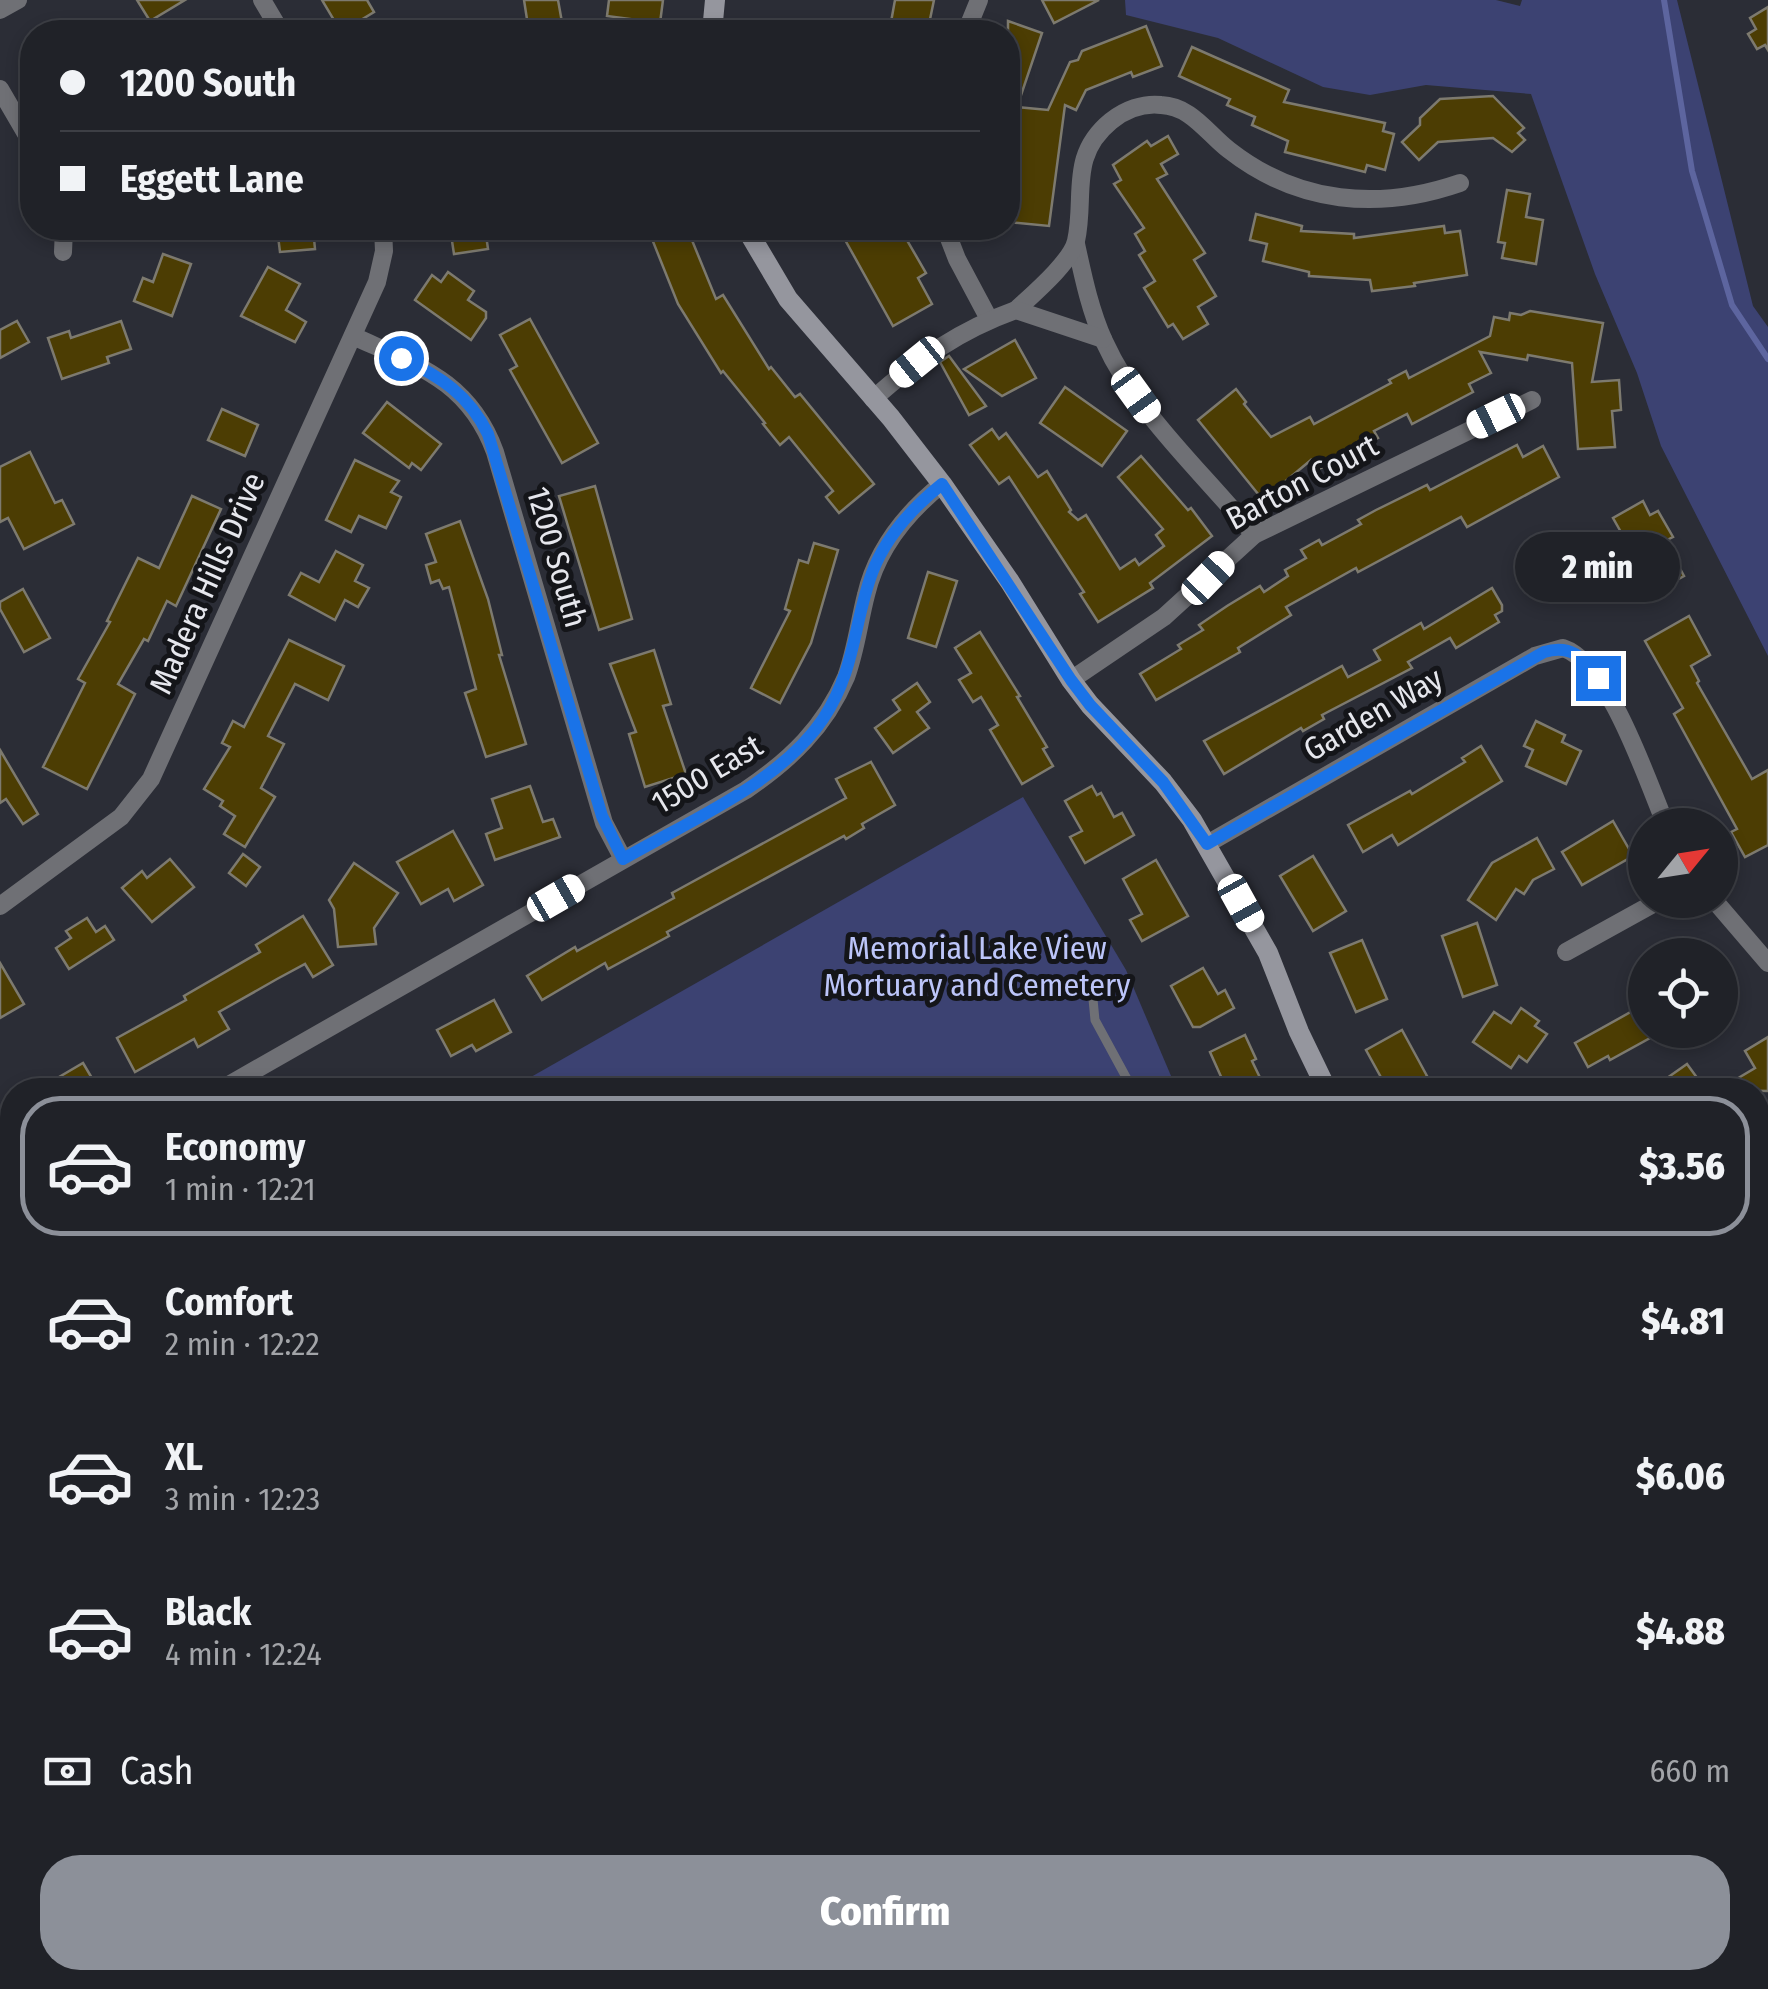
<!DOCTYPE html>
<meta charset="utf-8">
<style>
:root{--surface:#202228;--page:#2d2f34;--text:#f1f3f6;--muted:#a2a4a8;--line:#3d3f45;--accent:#8c9099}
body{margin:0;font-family:"Fira Sans Condensed",sans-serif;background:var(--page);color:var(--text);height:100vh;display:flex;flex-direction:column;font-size:38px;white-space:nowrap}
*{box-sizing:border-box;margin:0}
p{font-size:32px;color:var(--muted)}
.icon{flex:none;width:55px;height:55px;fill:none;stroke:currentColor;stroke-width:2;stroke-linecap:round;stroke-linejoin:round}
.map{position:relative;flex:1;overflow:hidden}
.details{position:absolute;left:0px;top:1078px;width:1770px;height:912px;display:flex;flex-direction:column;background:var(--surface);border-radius:40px 40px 0 0;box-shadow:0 5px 15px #0003,0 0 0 2px var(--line)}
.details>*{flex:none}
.banner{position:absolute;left:20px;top:20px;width:1000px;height:220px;border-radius:40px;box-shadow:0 5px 15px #0003,0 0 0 2px var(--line);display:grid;align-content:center;height:220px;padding:0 40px;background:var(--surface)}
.needle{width:65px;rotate:60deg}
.fabs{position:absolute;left:1628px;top:808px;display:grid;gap:20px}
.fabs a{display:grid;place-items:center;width:110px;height:110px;border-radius:50%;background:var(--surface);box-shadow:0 5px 15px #0003,0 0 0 2px var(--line);font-size:50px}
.end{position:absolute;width:45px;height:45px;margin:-22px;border:12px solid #1a73e8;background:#fff;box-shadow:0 0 0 5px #fff}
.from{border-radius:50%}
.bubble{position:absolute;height:70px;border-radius:35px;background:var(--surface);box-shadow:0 5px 15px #0003,0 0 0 2px var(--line);font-size:32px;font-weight:800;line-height:70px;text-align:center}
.car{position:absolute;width:30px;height:60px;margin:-30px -15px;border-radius:12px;box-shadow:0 0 8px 2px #0007;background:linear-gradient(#fff 24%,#345 0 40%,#fff 0 76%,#345 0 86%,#fff 0)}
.banner b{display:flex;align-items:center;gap:35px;height:95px;font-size:38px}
.banner b+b{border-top:2px solid var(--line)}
.banner i{width:25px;height:25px;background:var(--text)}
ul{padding:18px 0 0;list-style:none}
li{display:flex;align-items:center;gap:30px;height:140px;margin:0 20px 15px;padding:0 20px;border:5px solid transparent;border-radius:40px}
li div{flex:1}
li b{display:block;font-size:38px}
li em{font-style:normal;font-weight:800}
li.active{border-color:var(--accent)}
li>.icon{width:90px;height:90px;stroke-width:1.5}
.pay{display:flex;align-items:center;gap:25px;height:110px;padding:0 40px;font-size:38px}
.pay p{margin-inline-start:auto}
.action{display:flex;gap:20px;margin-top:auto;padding:20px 40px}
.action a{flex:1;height:115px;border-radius:40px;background:var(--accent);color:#fff;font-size:40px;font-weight:800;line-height:115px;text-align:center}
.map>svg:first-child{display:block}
.green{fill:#3c4272}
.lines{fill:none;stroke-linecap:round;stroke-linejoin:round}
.stream{stroke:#5d659f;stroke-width:6}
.building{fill:#4c3d03;stroke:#7d7a6f;stroke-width:2.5}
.lane{stroke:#6f7075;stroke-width:9}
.street{stroke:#6f7075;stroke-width:18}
.secondary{stroke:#95969e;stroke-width:20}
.route{stroke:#1a73e8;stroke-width:12}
.labels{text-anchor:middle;stroke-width:10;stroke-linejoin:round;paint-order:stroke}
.street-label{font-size:32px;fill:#e6e7ed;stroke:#141519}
.park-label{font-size:32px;fill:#bcc5f9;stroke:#141519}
</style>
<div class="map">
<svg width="1768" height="1989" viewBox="0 0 1768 1989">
<rect width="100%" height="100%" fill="#2b2d36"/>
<g class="green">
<polygon points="1125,0 1496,0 1520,6 1522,0 1677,0 1753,306 1768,327 1768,656 1661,446 1637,373 1595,274 1531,94 1426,85 1370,95 1323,87 1218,38 1126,15"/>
<polygon points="1023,797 1126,970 1177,1090 538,1090 531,1077"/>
</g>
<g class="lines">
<polyline class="stream" points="1664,0 1692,171 1732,305 1768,359"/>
</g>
<g class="building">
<polygon points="137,0 185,0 150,21"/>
<polygon points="322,0 367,0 374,12 341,32"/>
<polygon points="524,0 558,0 563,28 529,32"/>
<polygon points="609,0 663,0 660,23 607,16"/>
<polygon points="895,0 934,0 928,29 891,22"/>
<polygon points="1042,0 1099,0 1054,23"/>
<polygon points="1768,7 1768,50 1765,45 1757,49 1748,34 1756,29 1750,18"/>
<polygon points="1008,21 1042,33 1017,107 1048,110 1070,62 1078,60 1082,51 1146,26 1162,66 1133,77 1131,72 1086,90 1076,110 1065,105 1049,226 1008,222"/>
<polygon points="1192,47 1289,90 1284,102 1385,123 1383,131 1394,134 1385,170 1367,165 1365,172 1285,152 1288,141 1252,125 1255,117 1227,105 1230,99 1179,76"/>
<polygon points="1493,96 1524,128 1518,133 1525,140 1512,152 1493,138 1438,142 1419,160 1402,142 1420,125 1420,118 1440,99"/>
<polygon points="1168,136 1178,154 1161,164 1167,174 1157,179 1205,253 1194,260 1216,296 1198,307 1208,324 1183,339 1173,324 1168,327 1144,288 1155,281 1139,255 1145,251 1135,234 1144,228 1114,184 1121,180 1113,165 1147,141 1151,146"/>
<polygon points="1507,190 1530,194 1526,217 1543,220 1536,264 1502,258 1505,243 1498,242"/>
<polygon points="1256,214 1302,226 1301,231 1354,234 1354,238 1444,226 1445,233 1460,231 1467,275 1414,283 1415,286 1372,291 1370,280 1309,276 1309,272 1263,261 1267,244 1250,240"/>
<polygon points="277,228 313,228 315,249 280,252"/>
<polygon points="450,228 485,228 488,249 454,254"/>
<polygon points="680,228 687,228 716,299 723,295 769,369 771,367 795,397 800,394 874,484 839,513 826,497 833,491 789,437 780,445 763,424 765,423 723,371 721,373 678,304 652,239"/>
<polygon points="863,228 890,228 897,240 904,235 926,273 918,278 932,304 893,326 844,238"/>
<polygon points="163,254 191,264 172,316 134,301 143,278 153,282"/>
<polygon points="268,267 300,284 286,310 306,322 295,342 241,316"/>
<polygon points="448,272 474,291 468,300 486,312 486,318 471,340 415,300 432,275 441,282"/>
<polygon points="1530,311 1603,323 1592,382 1619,380 1621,410 1612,411 1615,447 1578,449 1572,363 1528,355 1527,360 1480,352 1491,373 1469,384 1473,392 1412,424 1407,414 1374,431 1378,438 1317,470 1311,460 1263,500 1198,420 1236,389 1246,402 1244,404 1271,437 1310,417 1314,424 1391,383 1389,380 1406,371 1409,378 1490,336 1494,317 1509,320 1510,313 1521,315"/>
<polygon points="530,319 598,443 562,463 510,370 517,366 500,335"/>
<polygon points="17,321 29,342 0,358 0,330"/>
<polygon points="121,321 131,349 107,357 109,363 62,379 48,338 69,331 71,338"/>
<polygon points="1015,340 1036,378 1002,396 964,369"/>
<polygon points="949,356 986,406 969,415 940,362"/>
<polygon points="1065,387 1127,431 1102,466 1040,423"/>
<polygon points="387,402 441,444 421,470 412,463 409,468 363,433"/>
<polygon points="222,409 258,425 245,456 208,440"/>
<polygon points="992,429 999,439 1006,433 1038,477 1047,471 1071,510 1069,512 1078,520 1086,515 1120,569 1135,559 1139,565 1164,546 1156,535 1163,529 1118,477 1141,456 1188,510 1191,508 1212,536 1150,583 1153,588 1098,622 1080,594 1084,592 1009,477 999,484 970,445"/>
<polygon points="1517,445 1523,457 1543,446 1559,477 1467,527 1461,517 1358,572 1356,568 1286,607 1291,615 1238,648 1240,652 1156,700 1140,674 1181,649 1178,645 1203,630 1199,625 1227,606 1260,586 1264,592 1288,576 1285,570 1306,558 1301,550 1319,540 1322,545 1361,524 1358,520 1376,510 1427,485 1430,490"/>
<polygon points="30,452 55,503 62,500 74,524 24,549 8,518 0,522 0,467"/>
<polygon points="355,460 399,481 391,492 401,497 386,528 359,516 351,532 326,520"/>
<polygon points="595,486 632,619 599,630 559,496"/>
<polygon points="192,496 221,509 176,606 167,601 148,641 144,639 118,684 135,694 87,789 43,767 85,683 78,679 110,622 107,621 138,558 159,568"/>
<polygon points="1643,501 1650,515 1658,511 1673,537 1665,541 1684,576 1655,592 1639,565 1634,568 1624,552 1630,548 1613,518"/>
<polygon points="460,521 488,599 502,655 499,655 526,744 486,757 465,693 476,689 449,587 443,589 439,580 431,583 426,565 436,562 426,534"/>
<polygon points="814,543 838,550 811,643 780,703 751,688 790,611 785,609 799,560 808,563"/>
<polygon points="336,551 363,565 355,581 369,588 358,607 345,600 335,620 289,595 301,573 319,582"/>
<polygon points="1535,562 1601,564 1600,596 1533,593"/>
<polygon points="928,572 957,581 936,647 908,638"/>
<polygon points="1492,588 1502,605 1502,611 1495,615 1499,622 1456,648 1450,638 1408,662 1412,668 1322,715 1324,719 1303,731 1301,728 1224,774 1204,741 1342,666 1348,677 1380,660 1374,650 1421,623 1424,629"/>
<polygon points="23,589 50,638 24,652 0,609 0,602"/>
<polygon points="1689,616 1710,655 1691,666 1699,681 1697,683 1752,779 1768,770 1768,845 1745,857 1731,832 1737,829 1674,714 1683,708 1645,641"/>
<polygon points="980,632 1020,696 1017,697 1047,747 1043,749 1053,766 1022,784 990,730 998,725 981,697 973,702 959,680 971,673 955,648"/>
<polygon points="289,640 344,666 328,700 295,684 268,736 284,744 261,788 275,797 245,847 224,834 235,816 220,806 223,801 204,789 230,747 222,743 233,721 244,727"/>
<polygon points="654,650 671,704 663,706 686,774 645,787 629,734 636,732 610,664"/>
<polygon points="917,683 930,702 917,712 929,728 893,753 875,728 900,710 893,700"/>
<polygon points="1536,721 1565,735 1562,742 1581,751 1566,784 1526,766 1533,750 1524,746"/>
<polygon points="1481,746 1502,781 1398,845 1392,835 1363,852 1348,825 1410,791 1412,794 1465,762 1462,758"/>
<polygon points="0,750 38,814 23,824 6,799 0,803"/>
<polygon points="871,762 895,805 862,824 864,828 846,839 844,836 667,932 669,936 608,969 605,963 542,1000 527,976 575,947 577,951 674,898 672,893 846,798 836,779"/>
<polygon points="530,786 543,822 553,819 560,837 495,860 486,834 502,828 492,799"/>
<polygon points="1092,786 1097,795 1101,793 1114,817 1122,813 1134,835 1085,863 1070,837 1082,831 1065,801"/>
<polygon points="1613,821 1633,856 1582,885 1562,852"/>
<polygon points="453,831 483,885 454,901 448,889 421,904 397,862"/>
<polygon points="1537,838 1554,869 1533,880 1524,894 1516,889 1496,920 1468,900 1492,863"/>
<polygon points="243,854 260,867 246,886 229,873"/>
<polygon points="1313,856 1346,911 1313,931 1280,876"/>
<polygon points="170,859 194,887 152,922 122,888 142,871 147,878"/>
<polygon points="1156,860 1188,916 1142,941 1130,920 1142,914 1123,879"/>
<polygon points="354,863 398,893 374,928 376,944 338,947 334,909 329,900"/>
<polygon points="303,916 333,965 313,977 305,964 277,979 219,1012 229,1029 198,1047 194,1039 135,1072 117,1038 186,1000 184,996 260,952 256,945"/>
<polygon points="87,918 96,932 105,926 114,940 69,969 56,948 71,938 66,931"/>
<polygon points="1477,923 1497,985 1463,997 1442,936"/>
<polygon points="1362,940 1387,999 1356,1012 1330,953"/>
<polygon points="0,963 24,1004 0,1018"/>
<polygon points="1203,968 1218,994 1225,990 1234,1008 1200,1027 1193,1027 1171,986"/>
<polygon points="494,1000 511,1032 476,1051 472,1045 451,1056 437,1030"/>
<polygon points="1645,1004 1645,1030 1650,1038 1610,1060 1608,1056 1588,1067 1575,1043"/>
<polygon points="1521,1008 1539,1021 1535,1026 1547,1034 1527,1062 1519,1056 1511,1068 1473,1042 1494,1012 1511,1023"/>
<polygon points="1402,1030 1427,1076 1402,1090 1388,1090 1366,1050"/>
<polygon points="1245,1035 1256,1059 1252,1061 1266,1090 1227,1090 1210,1052"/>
<polygon points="1768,1037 1768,1091 1718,1090 1755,1068 1745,1051"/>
<polygon points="83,1063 99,1090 37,1090"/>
<polygon points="1687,1064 1706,1090 1650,1090"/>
</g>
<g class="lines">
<polyline class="lane" points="1092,989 1095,1020 1133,1090"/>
<g class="street">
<polyline points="262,0 281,32"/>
<polyline points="0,10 18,0"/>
<polyline points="966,32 979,0"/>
<polyline points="0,89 32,144"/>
<polyline points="945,228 957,259 989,319"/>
<path d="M1076,244C1083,276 1090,310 1104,341C1138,416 1203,472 1254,535"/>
<polyline points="63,252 64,228"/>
<path d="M1016,310C1032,295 1071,262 1076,241C1086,196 1068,156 1111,121C1125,110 1143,103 1161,105C1191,106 1207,133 1229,150C1298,204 1379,211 1460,183"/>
<path d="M353,336C416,365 469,380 495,452L604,823L623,859"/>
<path d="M873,399C917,360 960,330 1016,310L1103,339"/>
<polyline points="1071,680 1164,617 1254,535 1532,400"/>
<path d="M1207,844L1535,656L1563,648C1609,663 1647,781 1666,825"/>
<polyline points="1714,900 1768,963"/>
<polyline points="0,906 121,817 151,779 377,282 384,251 383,228"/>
<polyline points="1566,952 1660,900"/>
<path d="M220,1090L746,790C790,760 825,727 846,677C856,650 859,622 866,595C877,548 906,513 942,484"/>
<polyline points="1758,1156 1768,1150"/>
<polyline points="0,1214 12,1207"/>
</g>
<g class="secondary">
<polyline points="712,32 715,0"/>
<polyline points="746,228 788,299 891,418 942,484 1010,582 1071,680 1090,705 1163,782 1192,820 1268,953 1299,1032 1327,1090"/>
<polyline points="1758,1527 1768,1517"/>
<polyline points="591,1989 620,1978"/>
</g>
</g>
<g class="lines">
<path class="route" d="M401,358C440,376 469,395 488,434L602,816L623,859C689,821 780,783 823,719C856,669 853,625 872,573C886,536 912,508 942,484L1071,680L1090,705L1163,782L1207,844L1544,652C1570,644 1584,657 1598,678"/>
</g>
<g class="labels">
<g class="street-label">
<text transform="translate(1302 482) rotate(-28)" y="11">Barton Court</text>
<text transform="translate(557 557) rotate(74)" y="11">1200 South</text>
<text transform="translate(207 583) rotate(-66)" y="11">Madera Hills Drive</text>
<text transform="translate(1373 714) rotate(-30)" y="11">Garden Way</text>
<text transform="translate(707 774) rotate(-31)" y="11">1500 East</text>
</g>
<g class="park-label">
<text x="977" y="959">Memorial Lake View<tspan x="977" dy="37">Mortuary and Cemetery</tspan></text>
</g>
</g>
</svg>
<div class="fabs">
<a><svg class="needle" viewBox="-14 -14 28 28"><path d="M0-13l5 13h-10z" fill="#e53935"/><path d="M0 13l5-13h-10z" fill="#a2a4a8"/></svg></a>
<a><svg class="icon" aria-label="locate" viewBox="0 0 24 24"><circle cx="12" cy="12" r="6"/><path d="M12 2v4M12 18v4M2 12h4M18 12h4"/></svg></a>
</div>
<i class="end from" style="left:401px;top:358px"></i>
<i class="end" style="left:1598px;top:678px"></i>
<div class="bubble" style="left:1515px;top:532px;width:165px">2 min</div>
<i class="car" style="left:917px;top:362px;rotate:231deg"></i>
<i class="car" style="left:1136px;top:395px;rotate:144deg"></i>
<i class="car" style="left:1496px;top:416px;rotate:244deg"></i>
<i class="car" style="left:1208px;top:578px;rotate:44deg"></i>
<i class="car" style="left:556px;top:898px;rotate:60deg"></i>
<i class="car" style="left:1241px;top:903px;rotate:151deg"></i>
<div class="banner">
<b><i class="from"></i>1200 South</b>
<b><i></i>Eggett Lane</b>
</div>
<section class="details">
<ul>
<li class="active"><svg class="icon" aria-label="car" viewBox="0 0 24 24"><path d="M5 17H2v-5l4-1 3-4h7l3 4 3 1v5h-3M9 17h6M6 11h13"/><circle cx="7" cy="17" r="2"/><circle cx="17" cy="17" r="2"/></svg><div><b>Economy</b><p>1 min · 12:21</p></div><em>$3.56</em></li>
<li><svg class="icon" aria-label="car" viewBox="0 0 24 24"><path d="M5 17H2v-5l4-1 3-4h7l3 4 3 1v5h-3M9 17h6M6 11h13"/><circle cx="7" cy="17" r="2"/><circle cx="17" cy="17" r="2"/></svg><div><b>Comfort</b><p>2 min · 12:22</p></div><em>$4.81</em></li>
<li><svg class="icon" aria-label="car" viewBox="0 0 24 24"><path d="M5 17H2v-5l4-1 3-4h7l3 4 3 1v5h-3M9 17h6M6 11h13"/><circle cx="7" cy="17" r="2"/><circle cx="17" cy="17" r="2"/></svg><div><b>XL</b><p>3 min · 12:23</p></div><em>$6.06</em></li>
<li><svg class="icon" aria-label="car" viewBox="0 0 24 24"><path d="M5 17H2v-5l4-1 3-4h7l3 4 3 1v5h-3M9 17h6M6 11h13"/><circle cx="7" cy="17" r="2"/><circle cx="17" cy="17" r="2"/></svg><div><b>Black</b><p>4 min · 12:24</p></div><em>$4.88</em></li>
</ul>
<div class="pay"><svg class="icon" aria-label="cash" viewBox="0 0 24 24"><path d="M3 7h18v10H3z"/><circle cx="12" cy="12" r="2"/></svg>Cash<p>660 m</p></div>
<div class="action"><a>Confirm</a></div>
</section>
</div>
